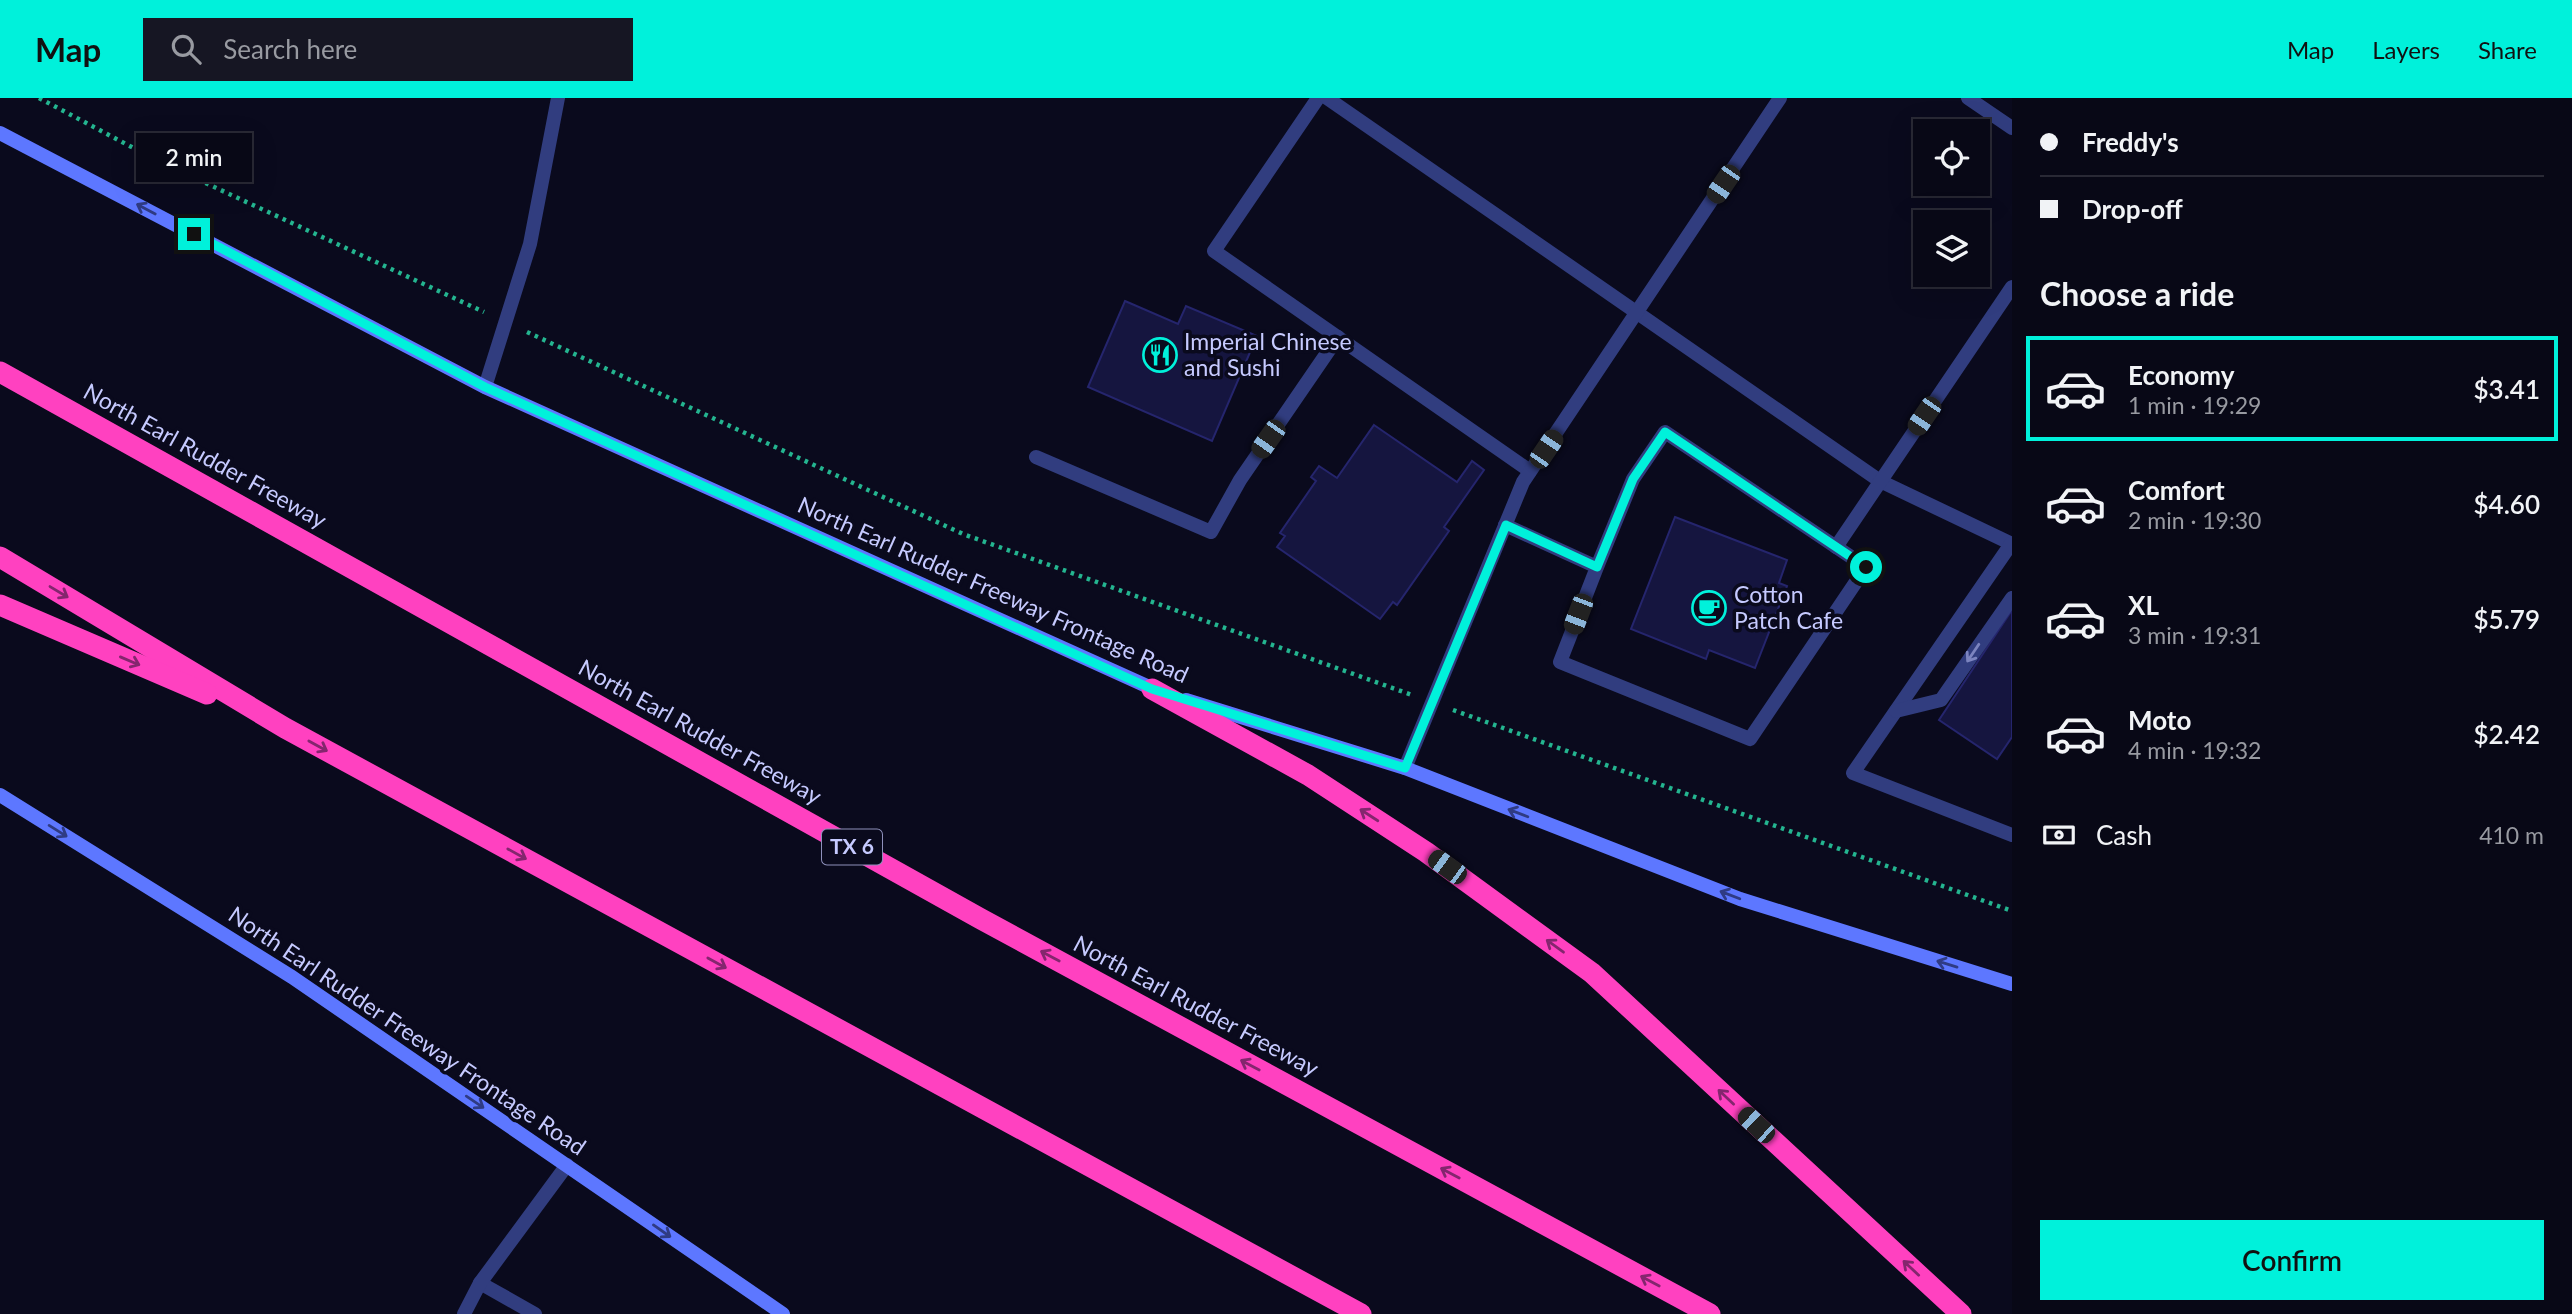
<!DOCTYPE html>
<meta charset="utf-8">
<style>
:root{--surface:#080816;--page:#161623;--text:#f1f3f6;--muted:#989aa1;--line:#292935;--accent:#00f1db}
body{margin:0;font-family:Lato,sans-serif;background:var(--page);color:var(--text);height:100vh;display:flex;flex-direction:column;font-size:26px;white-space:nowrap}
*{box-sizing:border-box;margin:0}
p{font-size:23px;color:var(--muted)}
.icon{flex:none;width:38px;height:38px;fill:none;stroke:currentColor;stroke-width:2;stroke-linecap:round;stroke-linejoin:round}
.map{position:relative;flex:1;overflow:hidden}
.panel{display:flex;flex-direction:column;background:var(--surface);width:560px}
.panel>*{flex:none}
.top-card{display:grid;align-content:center;height:154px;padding:0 28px;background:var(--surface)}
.fabs{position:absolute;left:1913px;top:21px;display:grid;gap:14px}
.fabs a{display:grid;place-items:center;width:77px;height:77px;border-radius:0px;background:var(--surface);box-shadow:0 7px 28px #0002,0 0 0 2px var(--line);font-size:35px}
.end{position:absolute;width:32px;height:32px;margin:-16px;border:9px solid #00f1db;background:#111;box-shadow:0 0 0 4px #111}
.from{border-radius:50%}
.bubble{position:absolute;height:49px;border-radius:0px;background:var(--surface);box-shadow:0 7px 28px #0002,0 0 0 2px var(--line);font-size:23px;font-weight:600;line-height:49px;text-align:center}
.car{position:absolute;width:21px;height:42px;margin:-21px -10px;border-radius:9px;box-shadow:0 0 5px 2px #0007;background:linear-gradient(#222 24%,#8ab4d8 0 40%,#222 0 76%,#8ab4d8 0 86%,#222 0)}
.top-card b{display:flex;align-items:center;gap:24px;height:66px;font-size:26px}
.top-card b+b{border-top:2px solid var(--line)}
.top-card i{width:18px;height:18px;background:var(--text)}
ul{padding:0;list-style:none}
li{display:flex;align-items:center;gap:21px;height:105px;margin:0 14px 10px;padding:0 14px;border:4px solid transparent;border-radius:0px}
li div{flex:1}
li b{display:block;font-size:26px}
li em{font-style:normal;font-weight:600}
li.current{border-color:var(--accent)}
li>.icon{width:63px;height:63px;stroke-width:1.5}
h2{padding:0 28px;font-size:32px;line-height:84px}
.pay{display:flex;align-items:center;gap:18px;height:77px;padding:0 28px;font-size:26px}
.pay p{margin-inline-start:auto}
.action{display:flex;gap:14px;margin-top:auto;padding:14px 28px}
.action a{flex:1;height:80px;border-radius:0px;background:var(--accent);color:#111;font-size:28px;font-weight:600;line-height:80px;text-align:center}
header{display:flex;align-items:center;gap:42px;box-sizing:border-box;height:98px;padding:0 35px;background:var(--accent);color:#111}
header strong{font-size:33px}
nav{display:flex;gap:38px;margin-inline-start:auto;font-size:24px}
.search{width:490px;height:63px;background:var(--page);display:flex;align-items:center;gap:18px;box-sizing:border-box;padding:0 24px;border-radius:0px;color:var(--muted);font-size:26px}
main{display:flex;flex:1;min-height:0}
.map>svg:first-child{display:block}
.building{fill:#15153f;stroke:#25256d;stroke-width:2}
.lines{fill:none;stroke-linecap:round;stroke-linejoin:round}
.path{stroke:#24b590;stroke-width:4.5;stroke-dasharray:3.5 5;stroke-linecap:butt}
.lane{stroke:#313d7f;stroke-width:14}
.street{stroke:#313d7f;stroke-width:14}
.secondary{stroke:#5d77ff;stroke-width:14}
.highway{stroke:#ff41c0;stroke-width:21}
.oneway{stroke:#2f3b83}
.oneway2{stroke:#84266e}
.oneway3{stroke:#7c84bf}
.route{stroke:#00f1db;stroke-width:9}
.labels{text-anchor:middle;stroke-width:7;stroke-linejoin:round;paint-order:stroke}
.shield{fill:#0a0a1d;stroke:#8e90bb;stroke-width:2}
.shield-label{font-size:21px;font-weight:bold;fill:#c6caff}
.poi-label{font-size:23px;fill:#c6caff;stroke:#0a0a1d;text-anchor:start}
.street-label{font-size:23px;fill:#c6caff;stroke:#0a0a1d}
</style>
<header>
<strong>Map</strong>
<div class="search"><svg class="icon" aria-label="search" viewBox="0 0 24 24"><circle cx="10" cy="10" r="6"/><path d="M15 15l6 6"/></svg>Search here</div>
<nav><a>Map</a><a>Layers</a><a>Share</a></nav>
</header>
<main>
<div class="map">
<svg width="2012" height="1216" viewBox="0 0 2012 1216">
<rect width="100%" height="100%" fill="#0a0a1d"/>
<g class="building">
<polygon points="1125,203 1178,226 1186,208 1257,238 1212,343 1088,289"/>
<polygon points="1374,327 1457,384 1472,363 1484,372 1444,429 1449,433 1397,507 1393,504 1380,521 1277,449 1285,438 1280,435 1316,383 1311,379 1319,368 1337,380"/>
<polygon points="1675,419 1787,462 1779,485 1787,488 1755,570 1709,552 1706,561 1631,531"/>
<polygon points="2012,512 2012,639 1997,661 1939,622"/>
</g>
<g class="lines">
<g class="path">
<polyline points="39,0 158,63 484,214"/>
<polyline points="527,234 963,436 1412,597"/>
<polyline points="1453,612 2012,813"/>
</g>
<g class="lane">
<polyline points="1318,0 1214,153 1530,373"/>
<polyline points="1327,0 1880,383 2012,446"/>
<polyline points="1968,0 2012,30"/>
<polyline points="1036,359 1211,434 1240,382 1338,239"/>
<polyline points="1505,427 1597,469 1560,564 1750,641 1866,469 1665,334 1633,381 1597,469"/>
<polyline points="2011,446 1853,675 2012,737"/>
<polyline points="1836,449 2012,189"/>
<polyline points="1896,613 1941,602 2012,500"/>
<polyline points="1405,670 1523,384 1780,0"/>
<polyline points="480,1185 535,1216"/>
<polyline points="464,1216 480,1185 567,1067"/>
</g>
<polyline class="street" points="485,289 530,146 558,0"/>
<g class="secondary">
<polyline points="0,35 485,289 1160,594"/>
<polyline points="1186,602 1405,670 1740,801 2012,886"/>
<polyline points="0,697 292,879 783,1216"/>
</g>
<g class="highway">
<polyline points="0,274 981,821 1710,1216"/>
<polyline points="0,459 285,630 1361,1216"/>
<polyline points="0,507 207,596"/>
<polyline points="1152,591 1308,677 1426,754 1592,875 1961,1216"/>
</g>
</g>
<defs><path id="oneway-shaft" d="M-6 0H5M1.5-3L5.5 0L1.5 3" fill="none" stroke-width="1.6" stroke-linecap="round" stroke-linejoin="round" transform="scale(1.75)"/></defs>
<g class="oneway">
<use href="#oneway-shaft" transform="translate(146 111) rotate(-152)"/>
<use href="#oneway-shaft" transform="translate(1518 715) rotate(-159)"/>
<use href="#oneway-shaft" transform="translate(58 733) rotate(32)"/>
<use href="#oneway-shaft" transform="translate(1730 797) rotate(-159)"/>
<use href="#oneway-shaft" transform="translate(1947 866) rotate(-163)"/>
<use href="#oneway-shaft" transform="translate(475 1004) rotate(34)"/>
<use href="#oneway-shaft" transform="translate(662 1133) rotate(35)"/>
</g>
<g class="oneway2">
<use href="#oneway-shaft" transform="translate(59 494) rotate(31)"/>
<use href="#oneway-shaft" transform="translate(130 563) rotate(23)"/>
<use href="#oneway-shaft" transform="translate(318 648) rotate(29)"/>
<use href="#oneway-shaft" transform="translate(1369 717) rotate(-147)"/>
<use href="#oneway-shaft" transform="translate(517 756) rotate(29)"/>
<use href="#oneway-shaft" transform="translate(1555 848) rotate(-144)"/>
<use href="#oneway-shaft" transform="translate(1050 858) rotate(-152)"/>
<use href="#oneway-shaft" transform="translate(717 865) rotate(29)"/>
<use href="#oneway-shaft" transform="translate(1250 967) rotate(-152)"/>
<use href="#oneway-shaft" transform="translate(1726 999) rotate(-137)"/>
<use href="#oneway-shaft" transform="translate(1450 1075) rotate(-152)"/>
<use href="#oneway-shaft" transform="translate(1911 1170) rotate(-137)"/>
<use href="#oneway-shaft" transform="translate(1650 1183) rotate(-152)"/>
</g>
<use class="oneway3" href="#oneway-shaft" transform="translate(1973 555) rotate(124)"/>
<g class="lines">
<polyline class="route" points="194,136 485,289 1152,591 1405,670 1506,427 1597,469 1633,381 1665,334 1866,469"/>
</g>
<defs>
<g id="restaurant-ring" transform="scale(1.75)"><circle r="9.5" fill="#0a0a1d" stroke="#00f1db" stroke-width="1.5"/><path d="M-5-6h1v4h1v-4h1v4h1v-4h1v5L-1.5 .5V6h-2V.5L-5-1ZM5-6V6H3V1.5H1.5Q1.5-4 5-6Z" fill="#00f1db"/></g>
<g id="cafe-ring" transform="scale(1.75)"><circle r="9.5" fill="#0a0a1d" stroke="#00f1db" stroke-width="1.5"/><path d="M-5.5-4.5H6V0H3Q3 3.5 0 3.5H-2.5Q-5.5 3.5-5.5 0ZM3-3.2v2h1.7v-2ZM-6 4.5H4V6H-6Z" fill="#00f1db"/></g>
</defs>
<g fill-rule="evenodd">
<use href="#restaurant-ring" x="1160" y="257"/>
<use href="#cafe-ring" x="1709" y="510"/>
</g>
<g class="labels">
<rect class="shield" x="822" y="731.5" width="60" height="35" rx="5"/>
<g class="shield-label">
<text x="852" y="756">TX 6</text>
</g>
<g class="poi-label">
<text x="1184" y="252">Imperial Chinese<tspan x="1184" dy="26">and Sushi</tspan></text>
<text x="1734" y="505">Cotton<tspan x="1734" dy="26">Patch Cafe</tspan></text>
</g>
<g class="street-label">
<text transform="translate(205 358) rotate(29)" y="8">North Earl Rudder Freeway</text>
<text transform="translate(993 492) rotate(24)" y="8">North Earl Rudder Freeway Frontage Road</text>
<text transform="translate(700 634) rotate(29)" y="8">North Earl Rudder Freeway</text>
<text transform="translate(1196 908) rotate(28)" y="8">North Earl Rudder Freeway</text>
<text transform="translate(407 933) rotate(34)" y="8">North Earl Rudder Freeway Frontage Road</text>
</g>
</g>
</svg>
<div class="fabs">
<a><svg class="icon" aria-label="locate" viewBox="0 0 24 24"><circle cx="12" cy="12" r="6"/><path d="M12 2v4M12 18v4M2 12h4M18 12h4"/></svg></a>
<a><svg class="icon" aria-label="layers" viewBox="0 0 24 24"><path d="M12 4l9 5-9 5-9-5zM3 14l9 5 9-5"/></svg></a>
</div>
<i class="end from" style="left:1866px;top:469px"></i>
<i class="end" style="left:194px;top:136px"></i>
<div class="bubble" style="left:136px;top:35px;width:116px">2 min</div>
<i class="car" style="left:1723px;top:86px;rotate:214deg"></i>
<i class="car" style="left:1924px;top:318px;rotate:214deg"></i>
<i class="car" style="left:1268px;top:341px;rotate:215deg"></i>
<i class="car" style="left:1546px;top:351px;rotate:34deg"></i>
<i class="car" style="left:1578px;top:516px;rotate:201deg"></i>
<i class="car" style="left:1447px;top:769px;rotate:306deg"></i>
<i class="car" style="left:1756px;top:1027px;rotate:313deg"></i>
</div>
<section class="panel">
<div class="top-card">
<b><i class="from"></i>Freddy's</b>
<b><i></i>Drop-off</b>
</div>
<h2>Choose a ride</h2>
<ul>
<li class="current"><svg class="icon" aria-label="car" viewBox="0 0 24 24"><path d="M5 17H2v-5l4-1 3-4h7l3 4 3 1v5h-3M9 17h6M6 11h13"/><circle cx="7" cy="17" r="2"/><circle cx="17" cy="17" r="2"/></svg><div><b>Economy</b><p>1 min · 19:29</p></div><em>$3.41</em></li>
<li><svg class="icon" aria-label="car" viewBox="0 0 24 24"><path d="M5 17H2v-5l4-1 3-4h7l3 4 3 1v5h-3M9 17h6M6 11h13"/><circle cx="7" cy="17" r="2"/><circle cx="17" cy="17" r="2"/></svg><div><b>Comfort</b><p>2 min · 19:30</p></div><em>$4.60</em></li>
<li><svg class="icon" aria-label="car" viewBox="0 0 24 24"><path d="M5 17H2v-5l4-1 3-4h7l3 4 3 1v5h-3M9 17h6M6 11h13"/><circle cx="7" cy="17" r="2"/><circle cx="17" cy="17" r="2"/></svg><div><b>XL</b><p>3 min · 19:31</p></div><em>$5.79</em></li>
<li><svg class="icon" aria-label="car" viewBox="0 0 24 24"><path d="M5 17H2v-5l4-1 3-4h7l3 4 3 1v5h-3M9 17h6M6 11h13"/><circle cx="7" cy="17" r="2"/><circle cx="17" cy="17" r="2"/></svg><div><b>Moto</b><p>4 min · 19:32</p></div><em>$2.42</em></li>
</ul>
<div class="pay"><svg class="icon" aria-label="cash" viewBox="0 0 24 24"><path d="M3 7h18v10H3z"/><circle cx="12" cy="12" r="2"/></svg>Cash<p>410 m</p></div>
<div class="action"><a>Confirm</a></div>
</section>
</main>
